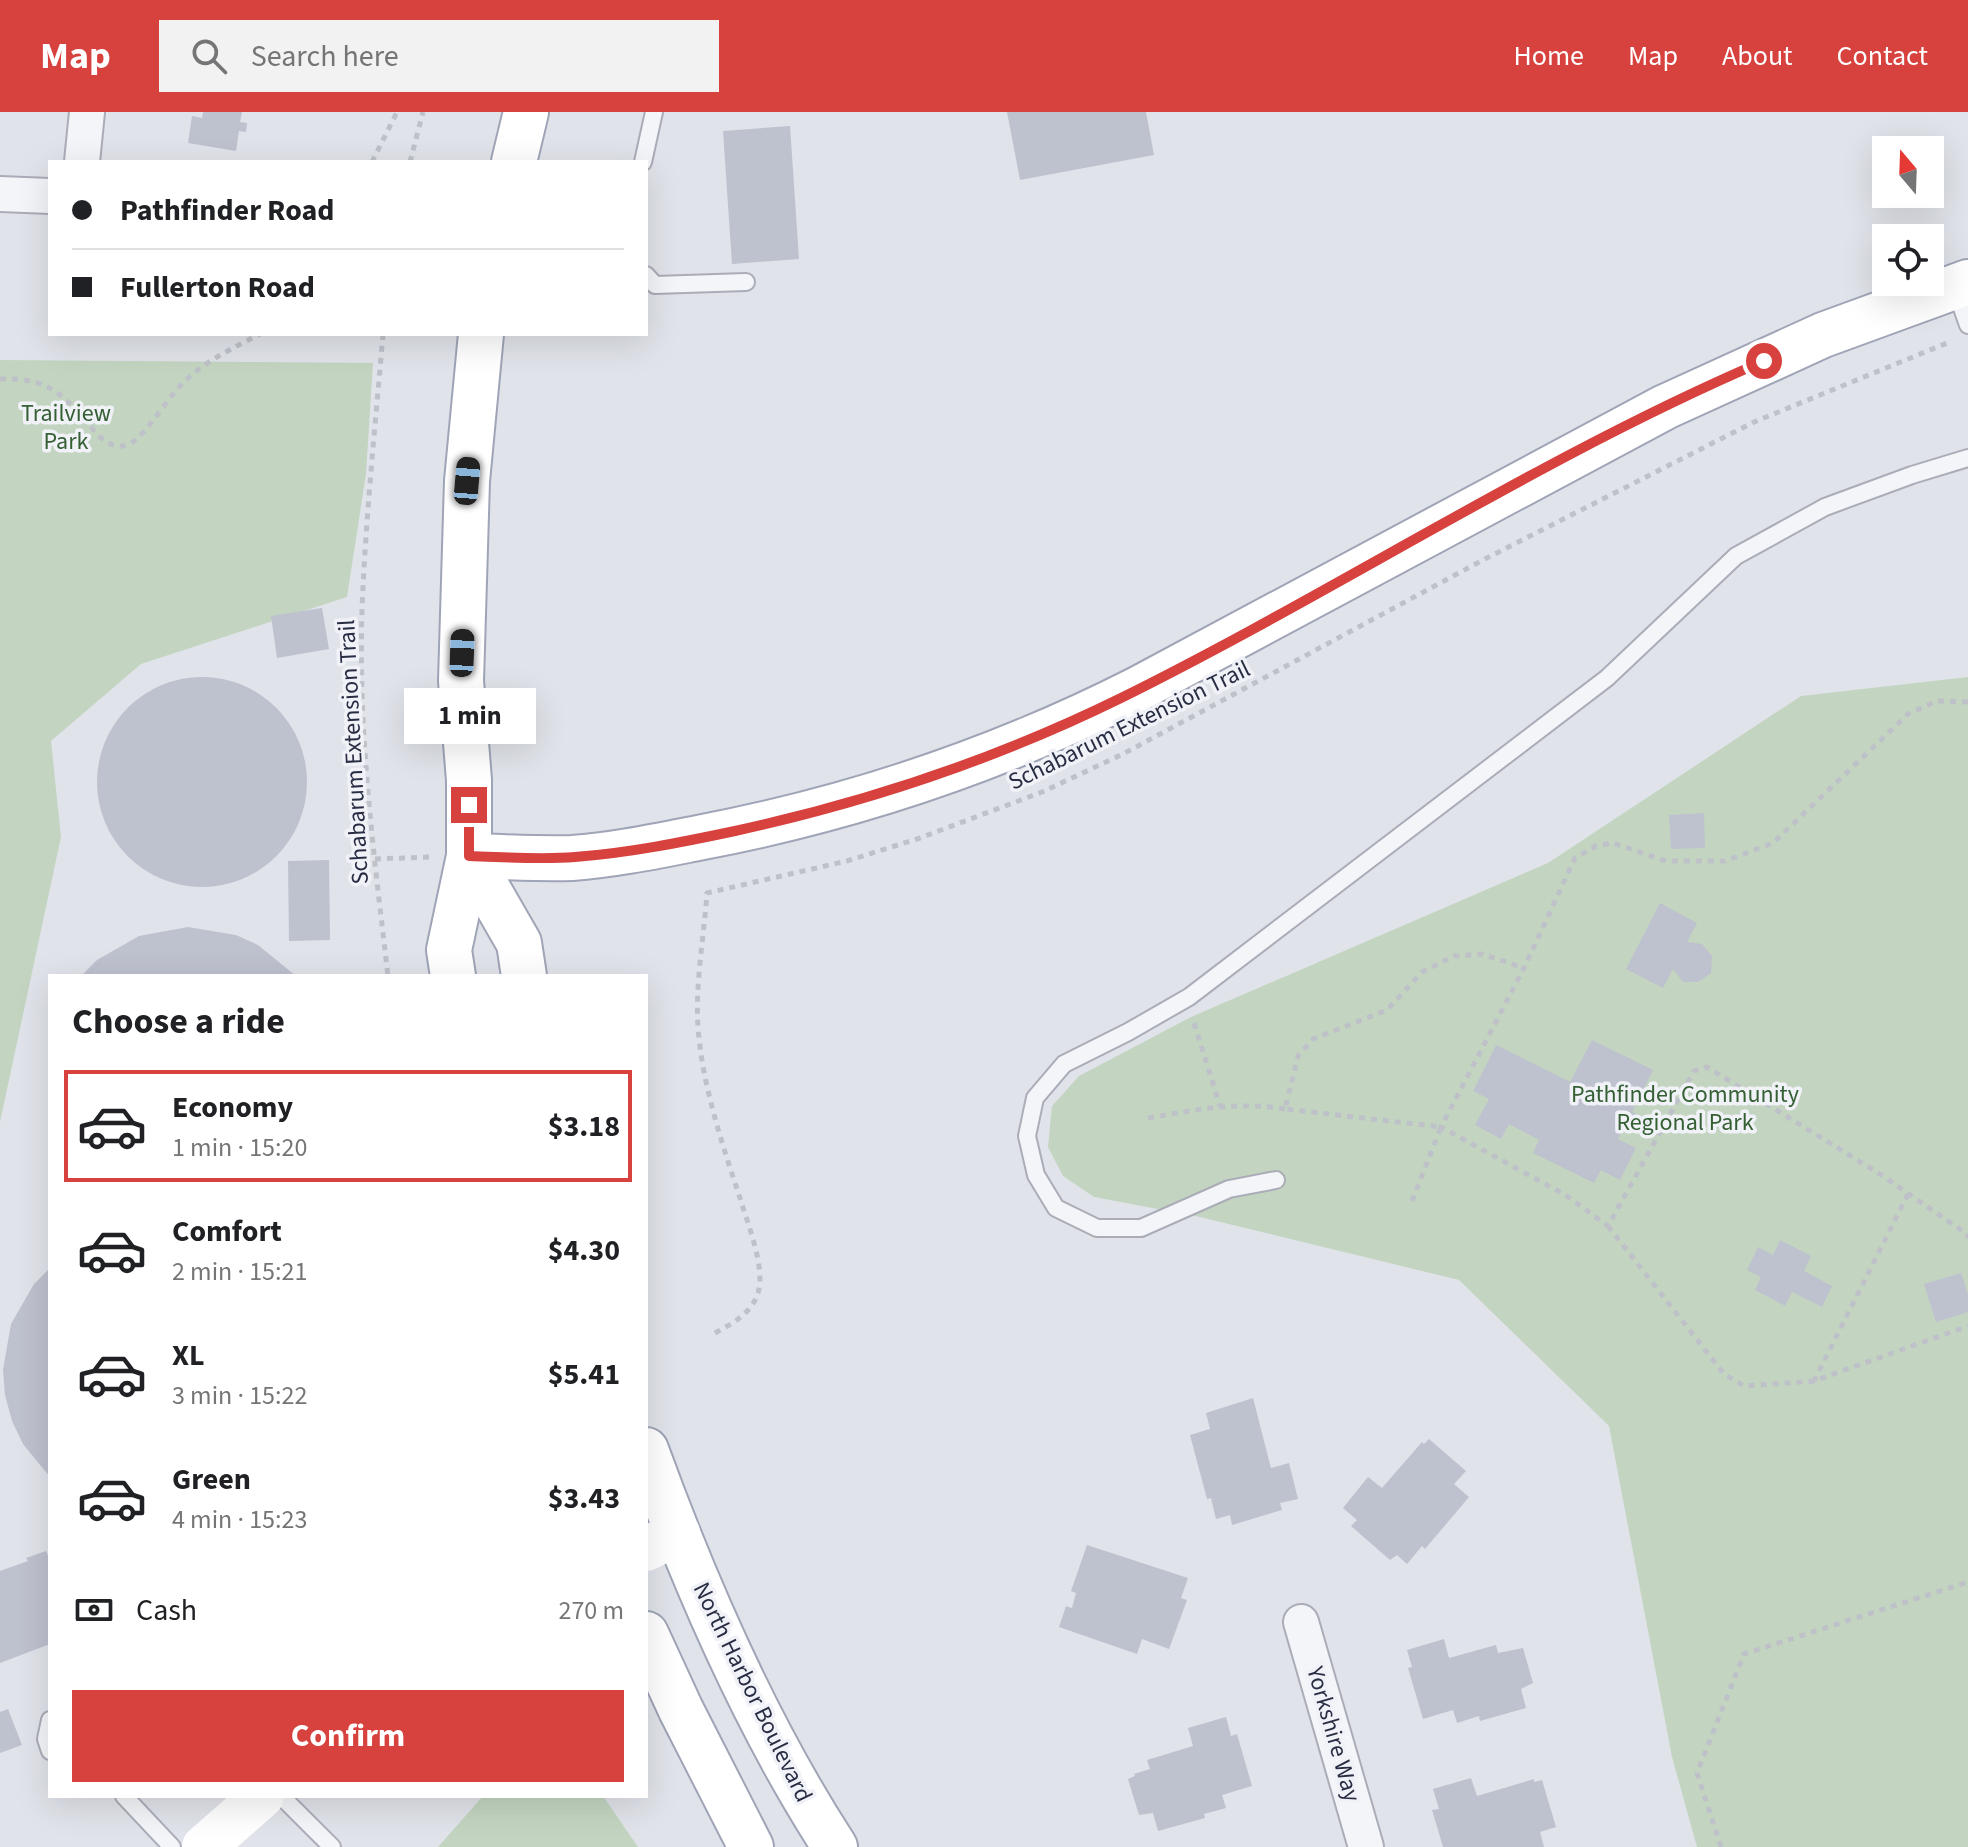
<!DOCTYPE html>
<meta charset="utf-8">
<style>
:root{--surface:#fff;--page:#f2f2f2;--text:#202124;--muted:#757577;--line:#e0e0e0;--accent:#d7413e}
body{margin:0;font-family:"Source Sans 3",sans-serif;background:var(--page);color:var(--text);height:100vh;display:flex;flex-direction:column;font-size:30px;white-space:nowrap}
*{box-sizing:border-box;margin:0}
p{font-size:26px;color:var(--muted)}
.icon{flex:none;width:44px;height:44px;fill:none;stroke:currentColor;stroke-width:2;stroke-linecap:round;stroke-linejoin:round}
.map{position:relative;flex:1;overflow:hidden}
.details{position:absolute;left:48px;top:862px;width:600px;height:824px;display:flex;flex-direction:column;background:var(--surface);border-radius:0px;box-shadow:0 8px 32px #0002}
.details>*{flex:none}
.guide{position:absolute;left:48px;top:48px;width:600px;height:176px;border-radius:0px;box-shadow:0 8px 32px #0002;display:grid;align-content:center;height:176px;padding:0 24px;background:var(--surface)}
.needle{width:52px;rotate:341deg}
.controls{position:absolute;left:1872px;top:24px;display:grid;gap:16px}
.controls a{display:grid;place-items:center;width:72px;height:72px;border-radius:0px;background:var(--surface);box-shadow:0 8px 32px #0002;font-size:40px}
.end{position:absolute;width:36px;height:36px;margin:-18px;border:10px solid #d7413e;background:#fff;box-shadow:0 0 0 4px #fff}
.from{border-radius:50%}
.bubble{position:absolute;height:56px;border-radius:0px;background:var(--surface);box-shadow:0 8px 32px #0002;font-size:26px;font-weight:700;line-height:56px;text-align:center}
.car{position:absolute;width:24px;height:48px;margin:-24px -12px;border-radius:10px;box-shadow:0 0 6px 2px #0007;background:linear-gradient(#222 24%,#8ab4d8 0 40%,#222 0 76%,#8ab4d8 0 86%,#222 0)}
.guide b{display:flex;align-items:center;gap:28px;height:76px;font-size:30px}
.guide b+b{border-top:2px solid var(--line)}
.guide i{width:20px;height:20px;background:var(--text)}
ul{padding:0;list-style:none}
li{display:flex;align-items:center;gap:24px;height:112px;margin:0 16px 12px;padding:0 8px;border:4px solid transparent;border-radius:0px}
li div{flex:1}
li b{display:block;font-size:30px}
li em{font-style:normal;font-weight:700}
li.on{border-color:var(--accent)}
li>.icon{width:72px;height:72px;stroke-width:1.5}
h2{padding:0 24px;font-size:36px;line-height:96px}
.pay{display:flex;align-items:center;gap:20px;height:88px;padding:0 24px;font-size:30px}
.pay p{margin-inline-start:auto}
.cta{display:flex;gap:16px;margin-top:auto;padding:16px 24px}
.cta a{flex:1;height:92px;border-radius:0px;background:var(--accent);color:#fff;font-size:32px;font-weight:700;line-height:92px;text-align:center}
header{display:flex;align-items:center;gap:48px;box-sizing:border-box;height:112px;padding:0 40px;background:var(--accent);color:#fff}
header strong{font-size:38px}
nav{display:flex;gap:44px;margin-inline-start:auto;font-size:28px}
.search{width:560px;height:72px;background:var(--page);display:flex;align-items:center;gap:20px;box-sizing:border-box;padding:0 28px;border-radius:0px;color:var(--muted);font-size:30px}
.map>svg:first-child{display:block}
.green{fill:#c3d5c1}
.building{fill:#bec1ce}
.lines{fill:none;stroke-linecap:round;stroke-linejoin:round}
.lane-casing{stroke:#aaacb8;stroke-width:20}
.street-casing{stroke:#aaacb8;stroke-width:38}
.primary-casing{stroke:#9fa5b7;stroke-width:48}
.path{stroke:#bfc1c9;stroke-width:5;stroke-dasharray:6 6;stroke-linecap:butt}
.lane{stroke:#f4f5f8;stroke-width:16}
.street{stroke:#f4f5f8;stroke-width:34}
.secondary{stroke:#fff;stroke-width:44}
.primary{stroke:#fff;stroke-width:44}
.route{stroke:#d7413e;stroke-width:10}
.labels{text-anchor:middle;stroke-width:7;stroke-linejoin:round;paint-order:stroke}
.park-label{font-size:24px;fill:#356034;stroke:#f1f2f8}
.street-label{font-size:24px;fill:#282d43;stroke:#f1f2f8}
</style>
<header>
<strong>Map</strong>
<div class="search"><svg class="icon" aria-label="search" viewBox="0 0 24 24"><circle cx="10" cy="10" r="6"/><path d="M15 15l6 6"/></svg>Search here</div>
<nav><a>Home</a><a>Map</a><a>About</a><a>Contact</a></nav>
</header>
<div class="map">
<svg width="1968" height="1735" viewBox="0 0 1968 1735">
<rect width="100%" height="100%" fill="#e1e3ea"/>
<g class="green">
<polygon points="0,248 373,251 366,362 347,485 141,552 51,629 61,725 0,1010"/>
<polygon points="1968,565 1968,1735 1697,1735 1672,1645 1609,1314 1459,1168 1200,1105 1094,1085 1063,1064 1048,1035 1052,994 1079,964 1191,905 1548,751 1801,584"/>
<polygon points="483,1684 603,1684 638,1735 438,1735"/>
</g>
<g class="building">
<polygon points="203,0 242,0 240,10 247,11 246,20 239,19 236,39 188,31 192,4 202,6"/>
<polygon points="1007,0 1146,0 1154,43 1020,68"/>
<polygon points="790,14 799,147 732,152 723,19"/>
<polygon points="322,496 329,537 277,546 271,504"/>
<circle cx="202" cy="670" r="105"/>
<polygon points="1704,701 1705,736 1671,737 1669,703"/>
<polygon points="329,748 330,828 289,829 288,749"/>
<polygon points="1660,791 1697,811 1687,830 1702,832 1712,844 1711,861 1698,870 1683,870 1673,857 1663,876 1626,857"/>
<polygon points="188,815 236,823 258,833 296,864 81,864 97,848 139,824"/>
<polygon points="1592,928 1653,958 1632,1000 1641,1004 1633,1018 1625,1013 1618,1027 1636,1036 1620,1068 1601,1058 1594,1071 1533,1041 1539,1028 1509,1012 1501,1027 1475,1013 1489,987 1473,979 1496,933 1570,970"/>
<polygon points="1780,1128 1811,1144 1804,1159 1832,1174 1822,1195 1792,1180 1785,1194 1755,1178 1761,1165 1747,1158 1758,1135 1773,1143"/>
<polygon points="50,1156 50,1365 23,1332 12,1309 5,1283 3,1258 11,1212 34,1172"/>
<polygon points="1961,1161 1968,1182 1968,1200 1936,1210 1924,1172"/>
<polygon points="1253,1286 1271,1356 1289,1351 1298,1387 1280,1391 1282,1398 1232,1413 1230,1403 1216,1407 1211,1386 1207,1387 1190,1323 1210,1317 1206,1301"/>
<polygon points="1429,1327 1466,1359 1454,1372 1469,1385 1425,1437 1422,1434 1407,1452 1397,1443 1390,1448 1351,1414 1357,1408 1343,1396 1368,1365 1382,1376 1422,1330 1424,1332"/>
<polygon points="1087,1433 1188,1466 1181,1486 1187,1488 1169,1537 1142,1527 1137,1542 1059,1515 1066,1494 1072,1496 1076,1481 1071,1479"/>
<polygon points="46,1439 50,1449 50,1532 0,1551 0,1459 28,1449 26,1446"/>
<polygon points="1444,1527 1449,1546 1496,1533 1498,1541 1523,1536 1533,1571 1521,1577 1526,1596 1480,1609 1479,1604 1457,1611 1453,1598 1423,1607 1408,1556 1412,1555 1407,1538"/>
<polygon points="8,1597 22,1633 0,1641 0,1600"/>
<polygon points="1226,1605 1231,1624 1237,1622 1252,1674 1222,1683 1226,1696 1204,1702 1205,1706 1158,1719 1153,1701 1139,1703 1128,1667 1135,1664 1134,1662 1150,1657 1147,1648 1193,1634 1188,1616"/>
<polygon points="1471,1666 1477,1684 1534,1667 1534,1670 1542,1668 1556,1715 1540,1720 1544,1735 1443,1735 1432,1698 1439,1697 1433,1677"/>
</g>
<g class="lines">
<g class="lane-casing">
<g id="lane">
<polyline points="643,50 654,0"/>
<polyline points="646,163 655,173 746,170"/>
<polyline points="1955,176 1968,213"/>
<polyline points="1276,1068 1229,1077 1141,1116 1097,1116 1056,1096 1036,1063 1027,1024 1035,986 1064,952 1128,920 1189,885 1607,566 1736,444 1825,395 1912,363 1968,346"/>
<polyline points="50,1608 46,1627 50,1639"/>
<polyline points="124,1684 172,1735"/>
<polyline points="281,1684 332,1735"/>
</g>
</g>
<g class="street-casing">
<g id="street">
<polyline points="82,50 87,0"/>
<polyline points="0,82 50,84"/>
<polyline points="1301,1510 1366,1735"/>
</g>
</g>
<g class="primary-casing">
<g id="primary">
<polyline points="514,50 526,0"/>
<path d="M469,744C503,745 538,747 572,746C614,743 657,734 698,726C851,697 1000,647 1138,577L1665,295L1823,223L1968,170"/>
<polyline points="469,744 519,831 524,864"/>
<polyline points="453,864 449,838 469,744 469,668 461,569 467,369 481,222"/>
<path d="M646,1338C694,1470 758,1617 835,1735"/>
<polyline points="646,1522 681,1598 751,1735"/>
</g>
</g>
<g class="path">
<polyline points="372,50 397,0"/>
<polyline points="410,50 423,0"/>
<path d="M383,222C376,306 367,392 363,476C356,606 373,736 388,864"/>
<path d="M0,267C52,265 65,285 97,322C106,331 117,338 129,332C145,325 169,283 186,268C207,248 235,235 260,222"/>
<polyline points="1968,590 1937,589 1908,602 1773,731 1725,749 1666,749 1613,731 1596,734 1575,746 1524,856 1441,1015 1567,1084 1608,1114 1694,959 1707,955 1883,1064 1967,1122 1968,1126"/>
<polyline points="375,747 430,745"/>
<polyline points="1194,911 1220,994"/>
<path d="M1148,1006C1194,998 1238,989 1285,997"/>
<polyline points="1908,1082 1814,1269 1968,1214"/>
<polyline points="1412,1089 1441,1015 1285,997 1298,944 1313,927 1387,898 1422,860 1454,844 1482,842 1524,856"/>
<polyline points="1608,1114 1724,1262 1744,1274 1814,1269"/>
<path d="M715,1221C733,1211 751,1202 758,1181C766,1156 747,1110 740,1086C722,1032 702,972 698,915C695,871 704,826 707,781L847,749L920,726L1042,680L1123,642L1481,449L1754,310L1952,229"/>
<polyline points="1721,1735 1697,1661 1744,1542 1968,1470"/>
</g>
<use href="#lane" class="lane"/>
<use href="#street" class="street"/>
<g class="secondary">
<polyline points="646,1437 678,1421"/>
<polyline points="204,1735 262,1684"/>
</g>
<use href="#primary" class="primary"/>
</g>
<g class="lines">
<path class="route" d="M469,693V744C504,745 540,748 575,745C629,741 683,730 735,719C868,690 999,646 1121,586C1337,479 1542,344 1764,249"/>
</g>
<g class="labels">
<g class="park-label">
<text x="66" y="309">Trailview<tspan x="66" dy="28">Park</tspan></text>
<text x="1685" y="990">Pathfinder Community<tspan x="1685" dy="28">Regional Park</tspan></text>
</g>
<g class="street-label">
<text transform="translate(1129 613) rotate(-26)" y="8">Schabarum Extension Trail</text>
<text transform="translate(353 640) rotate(-93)" y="8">Schabarum Extension Trail</text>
<text transform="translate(753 1580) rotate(64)" y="8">North Harbor Boulevard</text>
<text transform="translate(1334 1622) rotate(74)" y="8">Yorkshire Way</text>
</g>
</g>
</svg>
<div class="controls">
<a><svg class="needle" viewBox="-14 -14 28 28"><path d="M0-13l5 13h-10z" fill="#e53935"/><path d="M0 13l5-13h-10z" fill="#757577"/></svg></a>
<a><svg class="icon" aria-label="locate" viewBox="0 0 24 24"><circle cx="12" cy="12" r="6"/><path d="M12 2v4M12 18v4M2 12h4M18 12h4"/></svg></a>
</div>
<i class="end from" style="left:1764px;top:249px"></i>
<i class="end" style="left:469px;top:693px"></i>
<div class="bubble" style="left:404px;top:576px;width:132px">1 min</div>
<i class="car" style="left:467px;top:369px;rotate:5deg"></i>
<i class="car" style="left:462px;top:541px;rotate:2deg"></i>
<div class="guide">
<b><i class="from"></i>Pathfinder Road</b>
<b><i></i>Fullerton Road</b>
</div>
<section class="details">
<h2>Choose a ride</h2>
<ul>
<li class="on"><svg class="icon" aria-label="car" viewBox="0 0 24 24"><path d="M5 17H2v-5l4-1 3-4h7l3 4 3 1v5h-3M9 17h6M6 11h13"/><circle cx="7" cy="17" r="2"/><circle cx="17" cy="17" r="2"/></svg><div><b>Economy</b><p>1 min · 15:20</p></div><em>$3.18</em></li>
<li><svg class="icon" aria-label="car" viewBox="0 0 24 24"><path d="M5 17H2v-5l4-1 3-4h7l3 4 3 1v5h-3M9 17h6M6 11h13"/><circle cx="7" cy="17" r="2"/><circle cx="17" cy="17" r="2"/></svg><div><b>Comfort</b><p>2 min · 15:21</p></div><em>$4.30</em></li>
<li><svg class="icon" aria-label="car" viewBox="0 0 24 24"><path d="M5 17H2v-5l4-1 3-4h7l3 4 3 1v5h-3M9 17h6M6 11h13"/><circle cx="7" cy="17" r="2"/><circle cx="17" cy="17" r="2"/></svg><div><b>XL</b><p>3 min · 15:22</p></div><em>$5.41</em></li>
<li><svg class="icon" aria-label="car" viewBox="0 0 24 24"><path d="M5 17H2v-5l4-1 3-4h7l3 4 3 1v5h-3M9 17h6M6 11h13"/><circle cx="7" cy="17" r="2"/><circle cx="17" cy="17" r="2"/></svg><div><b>Green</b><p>4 min · 15:23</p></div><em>$3.43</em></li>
</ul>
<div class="pay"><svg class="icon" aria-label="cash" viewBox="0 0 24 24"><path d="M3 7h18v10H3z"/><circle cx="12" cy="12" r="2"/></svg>Cash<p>270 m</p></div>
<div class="cta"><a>Confirm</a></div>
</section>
</div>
